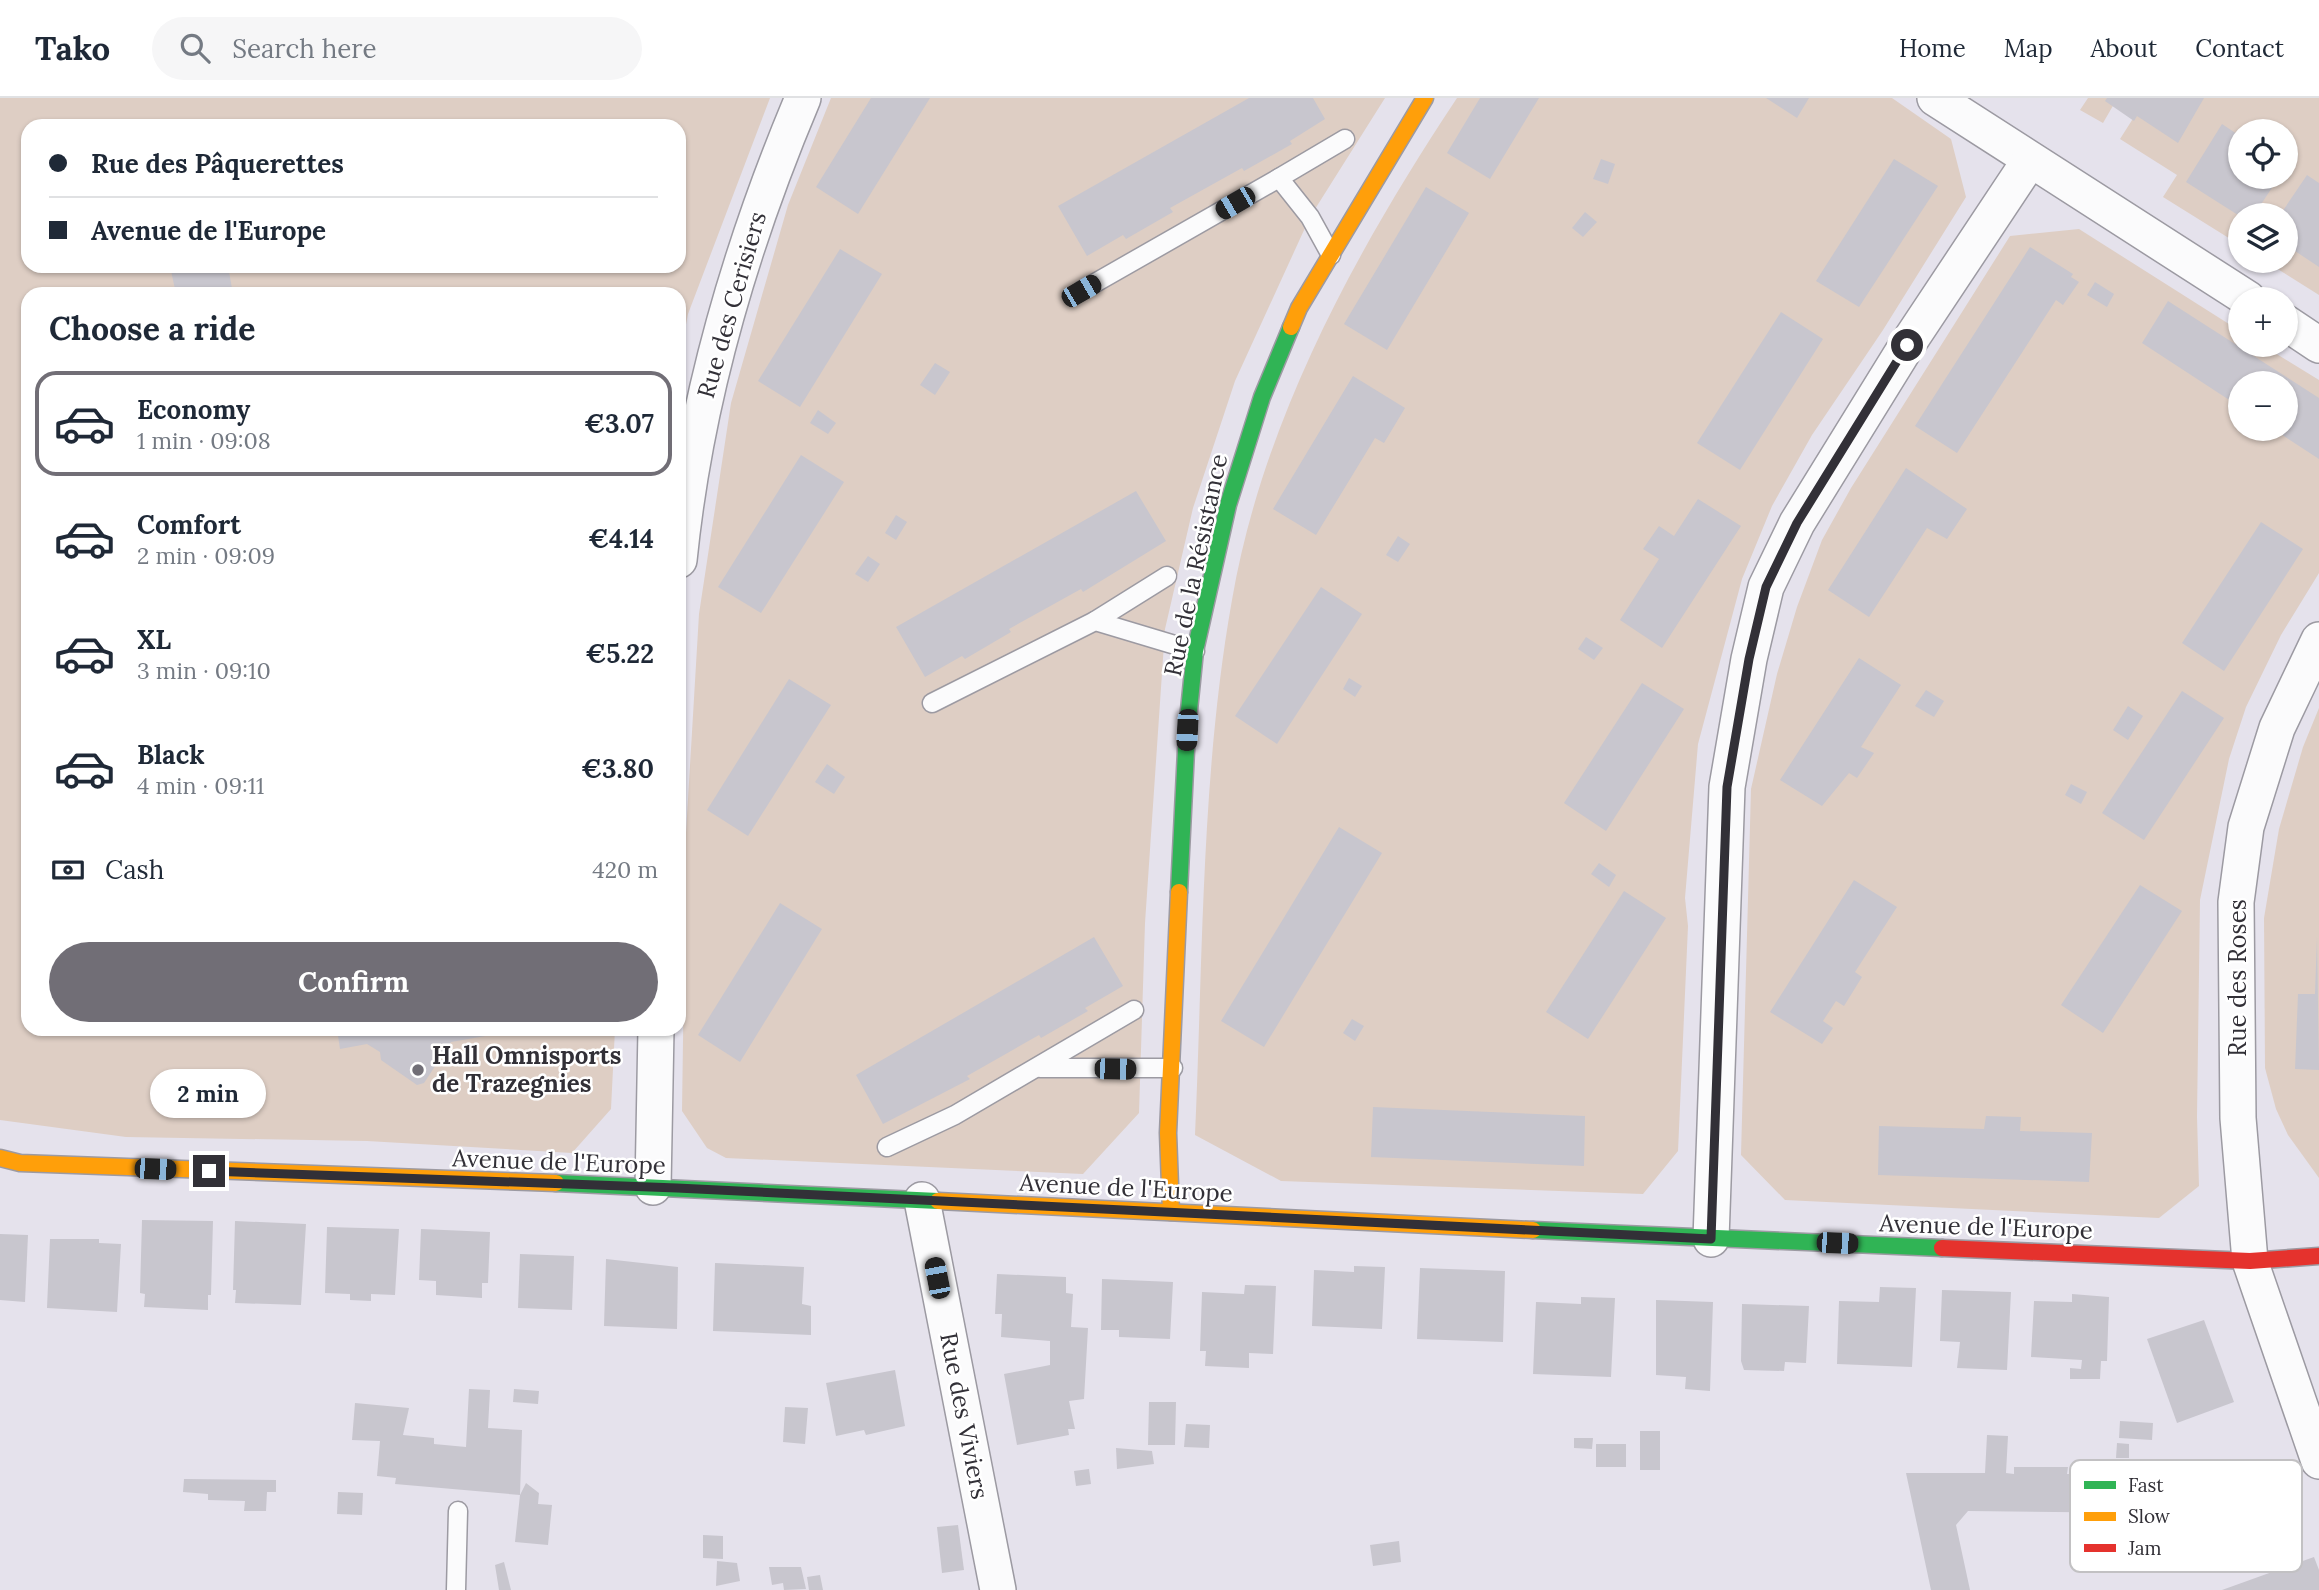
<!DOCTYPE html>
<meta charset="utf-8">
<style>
:root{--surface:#fff;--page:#f6f6f7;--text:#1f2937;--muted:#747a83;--line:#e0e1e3;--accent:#716e76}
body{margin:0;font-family:Lora,serif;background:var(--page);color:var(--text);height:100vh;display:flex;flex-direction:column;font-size:26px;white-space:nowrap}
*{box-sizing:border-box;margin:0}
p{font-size:23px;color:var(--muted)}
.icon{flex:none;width:38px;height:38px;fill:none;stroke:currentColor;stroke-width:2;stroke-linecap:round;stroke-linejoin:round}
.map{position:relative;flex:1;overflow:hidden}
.panel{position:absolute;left:21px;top:189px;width:665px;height:749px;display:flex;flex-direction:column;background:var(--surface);border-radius:21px;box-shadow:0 2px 5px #0004}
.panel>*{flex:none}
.banner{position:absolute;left:21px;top:21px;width:665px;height:154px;border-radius:21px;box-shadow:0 2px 5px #0004;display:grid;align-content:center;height:154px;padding:0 28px;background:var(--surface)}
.controls{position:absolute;left:2228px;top:21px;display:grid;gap:14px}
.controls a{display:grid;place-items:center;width:70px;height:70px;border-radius:50%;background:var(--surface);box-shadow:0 2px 5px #0004;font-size:35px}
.end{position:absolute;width:32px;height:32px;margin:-16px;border:9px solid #323037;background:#fff;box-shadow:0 0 0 4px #fff}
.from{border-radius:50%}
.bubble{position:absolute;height:49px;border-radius:24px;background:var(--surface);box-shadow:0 2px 5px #0004;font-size:23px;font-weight:700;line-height:49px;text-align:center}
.car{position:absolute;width:21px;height:42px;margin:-21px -10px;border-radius:9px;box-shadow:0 0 5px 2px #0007;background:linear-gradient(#222 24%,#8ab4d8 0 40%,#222 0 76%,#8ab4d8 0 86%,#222 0)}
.banner b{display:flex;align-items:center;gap:24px;height:66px;font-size:26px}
.banner b+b{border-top:2px solid var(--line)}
.banner i{width:18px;height:18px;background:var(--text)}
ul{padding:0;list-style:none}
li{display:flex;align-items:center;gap:21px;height:105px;margin:0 14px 10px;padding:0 14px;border:4px solid transparent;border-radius:21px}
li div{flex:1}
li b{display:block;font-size:26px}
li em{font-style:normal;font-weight:700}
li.active{border-color:var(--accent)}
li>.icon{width:63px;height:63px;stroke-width:1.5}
h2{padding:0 28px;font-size:32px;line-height:84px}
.pay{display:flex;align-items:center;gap:18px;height:77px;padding:0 28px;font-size:26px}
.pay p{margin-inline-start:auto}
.action{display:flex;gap:14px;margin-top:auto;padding:14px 28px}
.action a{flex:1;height:80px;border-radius:42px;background:var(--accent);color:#fff;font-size:28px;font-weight:700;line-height:80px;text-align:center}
header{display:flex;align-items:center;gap:42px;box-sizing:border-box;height:98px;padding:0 35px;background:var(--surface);border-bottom:2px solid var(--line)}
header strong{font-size:33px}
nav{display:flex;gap:38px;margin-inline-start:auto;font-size:24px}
.search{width:490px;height:63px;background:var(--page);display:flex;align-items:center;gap:18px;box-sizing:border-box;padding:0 24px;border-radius:38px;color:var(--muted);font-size:26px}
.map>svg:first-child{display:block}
.green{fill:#decec4;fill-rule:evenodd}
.building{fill:#c8c6ce}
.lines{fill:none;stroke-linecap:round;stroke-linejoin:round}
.lane-casing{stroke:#9c9aa2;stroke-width:21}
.street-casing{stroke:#9c9aa2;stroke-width:38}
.fast-casing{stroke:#9c9aa2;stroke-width:19}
.slow-casing{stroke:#9c9aa2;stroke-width:19}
.jam-casing{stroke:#9c9aa2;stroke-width:19}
.lane{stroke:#fbfbfc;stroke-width:18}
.street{stroke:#fbfbfc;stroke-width:35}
.fast{stroke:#30b455;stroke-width:16}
.slow{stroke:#ff9f0a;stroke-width:16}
.jam{stroke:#e5322d;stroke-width:16}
.route{stroke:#323037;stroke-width:9}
.poi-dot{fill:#716e76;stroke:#fff;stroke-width:2.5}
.labels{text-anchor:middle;stroke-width:5;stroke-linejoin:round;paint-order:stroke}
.street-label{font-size:24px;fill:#323037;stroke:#fff}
.poi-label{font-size:24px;font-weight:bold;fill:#323037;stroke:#fff;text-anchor:start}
.key{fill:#fff;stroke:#c2c1c3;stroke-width:2}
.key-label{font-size:19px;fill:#323037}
</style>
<header>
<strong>Tako</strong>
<div class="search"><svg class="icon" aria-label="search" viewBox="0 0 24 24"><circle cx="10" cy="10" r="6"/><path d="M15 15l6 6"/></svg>Search here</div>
<nav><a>Home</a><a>Map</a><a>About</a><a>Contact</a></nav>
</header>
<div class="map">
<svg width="2319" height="1492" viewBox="0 0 2319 1492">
<rect width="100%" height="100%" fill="#e5e2ec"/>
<g class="green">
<path d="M0,0H770L688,216L679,263V196H28V931H615L611,1011L572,1055L367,1043L126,1039L0,1022ZM28,28H679V168H28Z"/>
<polygon points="831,0 1385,0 1310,119 1235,283 1193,410 1165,531 1145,825 1139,1015 1083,1076 726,1060 707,1050 682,1013 686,735 699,516 731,305 788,107"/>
<path d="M1457,0H1892L1951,41L1966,99L1883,232L1812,337L1772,408L1742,481L1698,646L1685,800L1688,828L1678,1053L1643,1096L1281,1083L1195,1037C1203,860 1201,676 1232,502C1263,321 1357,151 1457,0Z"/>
<path d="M2088,0H2319V197L2265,163H2286V117H2240V147L2163,99L2177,77L2120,41L2134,19L2114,6L2103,25L2080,12ZM2240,33H2286V79H2240Z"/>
<path d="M2079,131L2240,233V247H2262L2319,282V475L2281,537L2246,609L2229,661L2200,802L2197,1019L2199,1088L2159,1120L1785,1102L1741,1057L1751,691L1777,576L1797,509L1822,442L1851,390L2010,138ZM2240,285H2286V331H2240Z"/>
<polygon points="2319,610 2319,1080 2288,1037 2276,1011 2265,970 2264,820 2279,731 2303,649"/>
</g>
<g class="building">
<polygon points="871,0 930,0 858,116 816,89"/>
<polygon points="1249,0 1313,0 1325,21 1290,43 1292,46 1244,73 1242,70 1170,110 1173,114 1126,141 1123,137 1087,158 1058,108"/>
<polygon points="1480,0 1539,0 1490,81 1447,55"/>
<polygon points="1766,0 1809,0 1797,20"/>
<polygon points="2107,0 2204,0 2178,45 2137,18 2134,23 2105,3"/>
<polygon points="2222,26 2240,38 2240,79 2279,79 2254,117 2238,117 2186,84"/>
<polygon points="1601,61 1615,66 1608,86 1593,81"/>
<polygon points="1894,61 1938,88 1859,209 1816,183"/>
<polygon points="2307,77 2319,85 2319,169 2286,147 2286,117 2280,117"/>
<polygon points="1426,89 1469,115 1387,252 1344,226"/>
<polygon points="1585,114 1597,124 1583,139 1572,130"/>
<polygon points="2030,149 2073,176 2071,179 2079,184 2063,207 2056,202 1957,355 1915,328"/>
<polygon points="840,151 882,176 800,309 758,283"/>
<polygon points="170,168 228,168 233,196 176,196"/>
<polygon points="2095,184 2114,196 2107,209 2087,197"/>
<polygon points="2168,203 2319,300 2319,361 2273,331 2286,331 2286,285 2240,285 2240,309 2142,245"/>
<polygon points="1781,214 1823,241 1740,372 1697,345"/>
<polygon points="935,265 950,274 935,297 920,287"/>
<polygon points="1353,278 1405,310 1384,345 1375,340 1316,437 1273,411"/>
<polygon points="818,312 836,325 828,336 810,325"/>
<polygon points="801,357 844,384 761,515 718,489"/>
<polygon points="1906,370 1967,411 1947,441 1927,430 1869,519 1828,492"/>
<polygon points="1136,393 1166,443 1083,494 1081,491 1009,531 1011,534 965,561 962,558 925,579 896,529"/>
<polygon points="1698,401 1741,428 1662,550 1620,522 1659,461 1643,451 1659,428 1674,438"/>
<polygon points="896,417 907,424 896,442 885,435"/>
<polygon points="2261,424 2303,451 2224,573 2182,545"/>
<polygon points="1398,438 1410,446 1398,464 1386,457"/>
<polygon points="868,458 880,466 868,484 855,476"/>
<polygon points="1321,489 1362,516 1277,646 1235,618"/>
<polygon points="1586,539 1603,550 1594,562 1578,551"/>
<polygon points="1859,560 1901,587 1861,649 1874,655 1857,680 1849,675 1822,708 1780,682"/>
<polygon points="1349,580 1362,588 1355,599 1343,591"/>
<polygon points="789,581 831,607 748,738 707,712"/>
<polygon points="1642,585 1684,611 1606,733 1564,705"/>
<polygon points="1926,592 1944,603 1934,619 1915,608"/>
<polygon points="2182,593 2224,620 2144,742 2102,715"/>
<polygon points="2128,608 2143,618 2128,642 2113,632"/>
<polygon points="827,666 845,679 834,696 815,684"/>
<polygon points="2071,686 2087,694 2081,706 2065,697"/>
<polygon points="1339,729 1382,755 1264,949 1221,923"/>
<polygon points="1599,765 1616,777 1609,789 1591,776"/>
<polygon points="1854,782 1897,809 1855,874 1862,879 1844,908 1836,903 1823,923 1833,930 1822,946 1770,914"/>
<polygon points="2140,787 2182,813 2103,935 2061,907"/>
<polygon points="1624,793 1666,820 1588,941 1546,914"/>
<polygon points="780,805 822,831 740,964 698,937"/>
<polygon points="1094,839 1123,888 1085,910 1088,913 1041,940 1039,937 967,978 970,981 883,1026 856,977"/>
<polygon points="2317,839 2319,972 2295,971 2298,896 2315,896"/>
<polygon points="1352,921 1364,928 1355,943 1343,935"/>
<polygon points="337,931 495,931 491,937 451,944 424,985 417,987 381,962 380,954 367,946 340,951"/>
<polygon points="1373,1009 1585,1018 1584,1068 1371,1059"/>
<polygon points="1986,1018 2021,1019 2020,1033 2092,1035 2089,1084 1878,1077 1879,1028 1984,1031"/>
<polygon points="142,1122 213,1123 211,1197 208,1197 208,1212 144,1209 145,1196 140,1195"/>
<polygon points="235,1123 306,1126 301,1207 235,1205 236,1192 233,1192"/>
<polygon points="327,1129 399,1131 395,1197 371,1196 371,1203 350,1202 350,1196 325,1195"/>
<polygon points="421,1131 490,1134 488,1185 482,1185 482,1200 436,1197 436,1183 419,1182"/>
<polygon points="0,1136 28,1137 25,1204 0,1202"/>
<polygon points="50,1141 99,1141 99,1145 121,1146 117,1214 47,1210"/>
<polygon points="520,1156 574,1158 572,1212 518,1210"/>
<polygon points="606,1161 678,1169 677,1231 604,1228"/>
<polygon points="715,1165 804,1169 802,1206 811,1208 811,1237 713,1233"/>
<polygon points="1354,1168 1385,1169 1382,1231 1312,1228 1314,1172 1354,1174"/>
<polygon points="1420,1170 1505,1173 1503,1244 1417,1241"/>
<polygon points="997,1176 1066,1179 1066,1195 1073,1196 1071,1229 1088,1230 1084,1301 1069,1303 1075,1331 1068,1331 1069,1337 1017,1347 1004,1276 1050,1267 1050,1243 1001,1239 1002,1216 995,1216"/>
<polygon points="1102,1181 1173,1184 1170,1241 1119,1239 1119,1232 1101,1232"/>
<polygon points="1245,1187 1276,1188 1273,1256 1249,1255 1249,1270 1205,1268 1206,1253 1200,1253 1202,1194 1244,1196"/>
<polygon points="1880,1189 1916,1190 1912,1269 1837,1266 1839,1203 1879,1204"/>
<polygon points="1942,1192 2011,1194 2007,1272 1957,1270 1960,1244 1940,1243"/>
<polygon points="2072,1196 2109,1199 2107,1263 2101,1263 2100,1281 2070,1281 2070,1270 2081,1271 2082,1262 2031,1259 2034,1203 2072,1204"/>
<polygon points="1581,1199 1615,1200 1611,1279 1533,1276 1536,1204 1581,1206"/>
<polygon points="1656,1202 1713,1204 1710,1293 1685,1291 1686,1279 1656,1277"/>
<polygon points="1742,1206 1809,1208 1806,1265 1785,1264 1784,1273 1744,1272 1741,1263"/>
<polygon points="2204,1222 2234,1304 2177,1325 2147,1241"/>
<polygon points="895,1272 905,1328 866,1337 864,1332 836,1338 826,1285"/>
<polygon points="469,1291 490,1292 488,1330 522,1332 520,1397 526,1385 539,1395 538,1406 552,1407 548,1447 515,1444 520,1397 395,1386 396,1380 377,1378 380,1343 352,1342 355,1305 409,1310 403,1337 434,1340 434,1346 466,1349"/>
<polygon points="514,1291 539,1293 538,1306 513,1304"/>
<polygon points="1149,1304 1176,1304 1175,1347 1148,1347"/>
<polygon points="785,1309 808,1310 805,1346 783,1344"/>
<polygon points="2120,1323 2153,1325 2152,1342 2119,1340"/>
<polygon points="1186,1326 1210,1327 1209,1350 1184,1349"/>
<rect x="1640" y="1333" width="20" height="39"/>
<polygon points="1987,1337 2008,1338 2006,1375 2014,1376 2014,1369 2068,1369 2067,1376 2236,1378 2278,1362 2292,1397 2243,1416 1968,1413 1956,1427 1970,1492 1931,1492 1906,1375 1985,1375"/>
<polygon points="1574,1340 1593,1340 1592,1351 1574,1350"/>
<polygon points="2117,1345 2129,1346 2129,1360 2116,1360"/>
<rect x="1596" y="1346" width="30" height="23"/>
<polygon points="1116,1350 1152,1353 1154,1366 1117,1371"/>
<polygon points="1089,1371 1091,1386 1076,1388 1074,1373"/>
<polygon points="184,1381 276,1382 276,1394 267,1394 266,1413 244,1413 245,1403 208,1402 208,1396 183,1394"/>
<polygon points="338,1394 363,1395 362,1417 337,1416"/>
<polygon points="958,1427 964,1472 942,1475 937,1429"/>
<polygon points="703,1437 723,1438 723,1461 703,1460"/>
<polygon points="1399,1443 1401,1464 1373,1468 1370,1447"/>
<polygon points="2314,1459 2319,1472 2319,1492 2222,1492"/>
<polygon points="717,1463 737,1465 740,1483 716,1488"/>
<polygon points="504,1464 511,1492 499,1492 495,1467"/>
<polygon points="769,1469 801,1469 806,1491 784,1492 783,1485 772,1487"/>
<polygon points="820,1477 823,1492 809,1492 807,1479"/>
</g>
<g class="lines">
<g class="lane-casing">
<g id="lane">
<polyline points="1279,80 1345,41"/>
<polyline points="1081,193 1279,80 1310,119 1331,157"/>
<polyline points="1095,523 1167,478"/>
<polyline points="932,605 1095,523 1195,553"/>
<polyline points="1040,970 1173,970"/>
<polyline points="887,1049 955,1017 1134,912"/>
<polyline points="456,1492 458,1413"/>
</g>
</g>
<g class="street-casing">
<g id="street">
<polyline points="1935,0 2248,201"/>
<polyline points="2286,225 2319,247"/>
<path d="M679,462C695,303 741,147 803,0"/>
<polyline points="2319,542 2277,630 2246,729 2236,804 2238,1020 2250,1163 2319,1363"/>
<polyline points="653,1089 656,931"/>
<polyline points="922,1102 998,1492"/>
<polyline points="1711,1141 1727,689 1749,561 1766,489 1797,425 1907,247 2030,62"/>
</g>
</g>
<g class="fast-casing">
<g id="fast">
<polyline points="1179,794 1187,632 1195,553 1228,407 1262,299 1291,229"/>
<polyline points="556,1085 938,1103"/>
<polyline points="1533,1132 1942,1150"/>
</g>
</g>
<g class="slow-casing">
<g id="slow">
<polyline points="1291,229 1299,210 1425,0"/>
<polyline points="0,1060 20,1065 556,1085"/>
<polyline points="938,1103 1533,1132"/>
<polyline points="1171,1114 1168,1035 1179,794"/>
</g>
</g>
<g class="jam-casing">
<polyline id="jam" points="1942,1150 2250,1163 2319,1158"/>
</g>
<use href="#lane" class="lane"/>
<use href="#street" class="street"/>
<use href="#fast" class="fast"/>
<use href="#slow" class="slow"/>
<use href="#jam" class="jam"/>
</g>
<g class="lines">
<polyline class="route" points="209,1073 677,1090 1711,1141 1727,689 1749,561 1766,489 1797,425 1907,247"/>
</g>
<circle class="poi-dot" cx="418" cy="972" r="7"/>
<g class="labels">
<g class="street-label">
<text transform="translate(732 207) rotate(-74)" y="8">Rue des Cerisiers</text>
<text transform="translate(1196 467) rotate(-78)" y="8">Rue de la Résistance</text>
<text transform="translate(2238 880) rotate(-90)" y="8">Rue des Roses</text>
<text transform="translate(559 1064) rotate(2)" y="8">Avenue de l'Europe</text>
<text transform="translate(1126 1090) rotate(3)" y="8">Avenue de l'Europe</text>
<text transform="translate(1986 1129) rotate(2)" y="8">Avenue de l'Europe</text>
<text transform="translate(964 1318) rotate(79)" y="8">Rue des Viviers</text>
</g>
<g class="poi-label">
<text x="432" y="966">Hall Omnisports<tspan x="432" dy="28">de Trazegnies</tspan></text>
</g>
</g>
<rect x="2070" y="1362" width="232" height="112" rx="10" class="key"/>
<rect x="2084" y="1383" width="32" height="8" fill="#30b455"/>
<rect x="2084" y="1414" width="32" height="9" fill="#ff9f0a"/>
<rect x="2084" y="1446" width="32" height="8" fill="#e5322d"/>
<g class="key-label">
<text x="2128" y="1394">Fast</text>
<text x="2128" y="1425">Slow</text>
<text x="2128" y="1457">Jam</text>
</g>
</svg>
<div class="controls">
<a><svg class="icon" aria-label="locate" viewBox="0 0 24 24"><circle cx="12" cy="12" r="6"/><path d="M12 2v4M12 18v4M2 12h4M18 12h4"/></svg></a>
<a><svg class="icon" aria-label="layers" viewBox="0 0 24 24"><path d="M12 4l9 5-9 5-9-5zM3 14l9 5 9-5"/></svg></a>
<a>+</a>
<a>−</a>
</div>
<i class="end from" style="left:1907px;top:247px"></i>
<i class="end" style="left:209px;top:1073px"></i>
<div class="bubble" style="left:150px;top:971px;width:116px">2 min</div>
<i class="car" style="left:1235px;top:105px;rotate:240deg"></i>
<i class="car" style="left:1081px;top:193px;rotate:60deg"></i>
<i class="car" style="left:1187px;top:632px;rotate:183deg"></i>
<i class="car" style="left:1115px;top:971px;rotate:91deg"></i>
<i class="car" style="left:155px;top:1071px;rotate:92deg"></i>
<i class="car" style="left:1837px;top:1145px;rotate:92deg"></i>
<i class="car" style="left:937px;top:1180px;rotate:349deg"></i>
<div class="banner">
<b><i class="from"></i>Rue des Pâquerettes</b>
<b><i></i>Avenue de l'Europe</b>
</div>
<section class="panel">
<h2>Choose a ride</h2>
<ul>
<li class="active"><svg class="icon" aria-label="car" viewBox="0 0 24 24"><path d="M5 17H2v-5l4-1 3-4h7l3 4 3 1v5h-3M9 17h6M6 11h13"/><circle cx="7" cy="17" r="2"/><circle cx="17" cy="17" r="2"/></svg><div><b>Economy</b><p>1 min · 09:08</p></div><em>€3.07</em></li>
<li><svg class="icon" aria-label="car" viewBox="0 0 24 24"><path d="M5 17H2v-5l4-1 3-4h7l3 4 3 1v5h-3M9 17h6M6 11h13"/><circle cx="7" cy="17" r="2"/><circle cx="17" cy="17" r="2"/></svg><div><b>Comfort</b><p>2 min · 09:09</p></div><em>€4.14</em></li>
<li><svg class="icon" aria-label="car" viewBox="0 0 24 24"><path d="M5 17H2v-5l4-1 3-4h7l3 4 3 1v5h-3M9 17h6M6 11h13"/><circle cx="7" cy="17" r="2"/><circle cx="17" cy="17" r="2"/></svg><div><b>XL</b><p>3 min · 09:10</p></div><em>€5.22</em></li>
<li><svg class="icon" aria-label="car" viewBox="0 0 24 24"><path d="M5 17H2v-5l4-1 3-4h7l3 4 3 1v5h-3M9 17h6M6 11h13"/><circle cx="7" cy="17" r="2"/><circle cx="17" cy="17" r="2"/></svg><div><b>Black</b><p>4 min · 09:11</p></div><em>€3.80</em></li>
</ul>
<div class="pay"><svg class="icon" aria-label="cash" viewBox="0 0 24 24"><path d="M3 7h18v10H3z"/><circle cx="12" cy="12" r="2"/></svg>Cash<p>420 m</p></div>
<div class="action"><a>Confirm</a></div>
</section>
</div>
